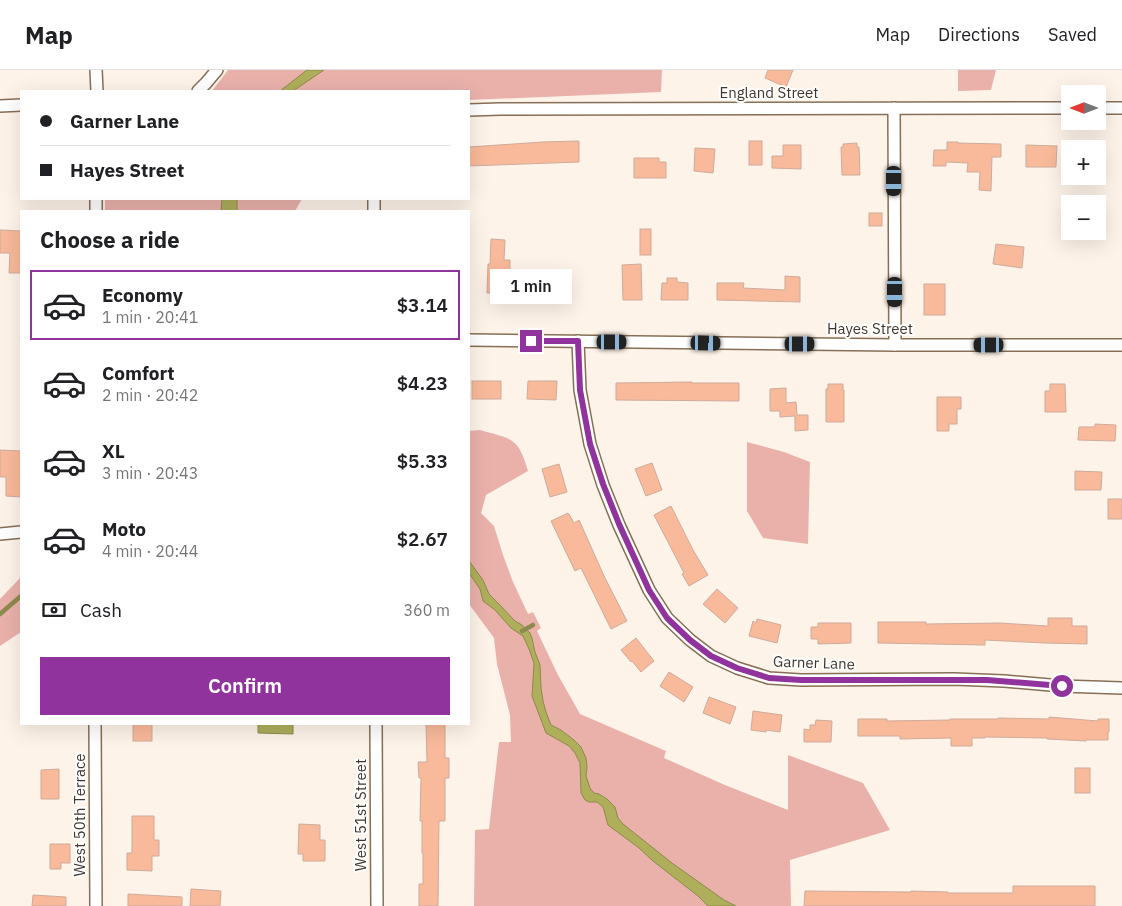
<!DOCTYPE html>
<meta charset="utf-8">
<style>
:root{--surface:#fff;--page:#f6f6f6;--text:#202124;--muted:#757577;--line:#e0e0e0;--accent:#91339c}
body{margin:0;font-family:"IBM Plex Sans",sans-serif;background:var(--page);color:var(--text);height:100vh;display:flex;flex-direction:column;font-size:19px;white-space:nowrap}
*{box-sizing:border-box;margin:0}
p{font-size:16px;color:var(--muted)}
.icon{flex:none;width:28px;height:28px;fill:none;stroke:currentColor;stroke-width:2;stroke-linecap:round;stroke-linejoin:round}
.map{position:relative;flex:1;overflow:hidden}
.drawer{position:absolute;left:20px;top:140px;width:450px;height:515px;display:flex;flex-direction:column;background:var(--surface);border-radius:0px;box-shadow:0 5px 20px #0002}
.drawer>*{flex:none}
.hud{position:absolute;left:20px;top:20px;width:450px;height:110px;border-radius:0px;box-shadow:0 5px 20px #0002;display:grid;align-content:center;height:110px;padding:0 20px;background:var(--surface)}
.needle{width:32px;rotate:270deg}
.controls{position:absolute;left:1061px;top:15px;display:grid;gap:10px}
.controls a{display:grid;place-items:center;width:45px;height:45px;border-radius:0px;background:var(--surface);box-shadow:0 5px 20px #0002;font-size:25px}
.end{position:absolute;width:22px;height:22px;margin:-11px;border:6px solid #91339c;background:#fff;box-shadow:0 0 0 2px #fff}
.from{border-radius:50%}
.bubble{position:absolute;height:35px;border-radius:0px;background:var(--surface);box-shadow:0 5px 20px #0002;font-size:16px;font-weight:600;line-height:35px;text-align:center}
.car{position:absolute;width:15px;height:30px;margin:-15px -8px;border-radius:6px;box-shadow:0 0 4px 1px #0007;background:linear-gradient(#222 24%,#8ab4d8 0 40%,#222 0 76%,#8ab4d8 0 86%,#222 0)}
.hud b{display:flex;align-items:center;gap:18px;height:48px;font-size:19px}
.hud b+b{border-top:1px solid var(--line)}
.hud i{width:12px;height:12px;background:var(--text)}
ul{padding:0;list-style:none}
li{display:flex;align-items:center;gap:15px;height:70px;margin:0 10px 8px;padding:0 10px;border:2px solid transparent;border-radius:0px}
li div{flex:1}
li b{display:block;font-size:19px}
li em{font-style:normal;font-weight:600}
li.active{border-color:var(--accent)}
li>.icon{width:45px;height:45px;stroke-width:1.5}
h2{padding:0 20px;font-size:22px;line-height:60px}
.pay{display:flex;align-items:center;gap:12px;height:55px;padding:0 20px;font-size:19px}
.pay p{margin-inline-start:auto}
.cta{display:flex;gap:10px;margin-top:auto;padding:10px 20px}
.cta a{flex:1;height:58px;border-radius:0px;background:var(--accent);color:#fff;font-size:20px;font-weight:600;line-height:58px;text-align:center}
header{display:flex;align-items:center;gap:30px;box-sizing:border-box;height:70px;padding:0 25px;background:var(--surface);border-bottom:1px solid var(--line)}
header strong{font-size:24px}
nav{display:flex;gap:28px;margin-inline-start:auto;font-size:18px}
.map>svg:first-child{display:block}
.green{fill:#eab1ab}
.water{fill:#aeae5b;stroke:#8d8a4d}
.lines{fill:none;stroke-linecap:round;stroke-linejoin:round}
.stream{stroke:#8d8a4d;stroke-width:4.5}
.building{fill:#f9b99b;stroke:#ceab9b}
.street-casing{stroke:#866f56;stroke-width:14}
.street{stroke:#fff;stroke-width:11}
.route{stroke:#91339c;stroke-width:6}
.labels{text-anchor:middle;stroke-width:4;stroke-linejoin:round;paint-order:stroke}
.street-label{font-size:15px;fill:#41362c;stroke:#fff}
</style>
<header>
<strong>Map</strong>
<nav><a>Map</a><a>Directions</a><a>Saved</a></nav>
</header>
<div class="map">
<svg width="1122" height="836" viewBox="0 0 1122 836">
<rect width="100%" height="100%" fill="#fef3e8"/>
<g class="green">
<polygon points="228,0 662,0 661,22 469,30 469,21 212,21"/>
<polygon points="958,0 996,0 991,20 958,21"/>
<polygon points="105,129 302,129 295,141 105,141"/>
<path d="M480,360C512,369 518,367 528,401L486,425L481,443L494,456L503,485L513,512L528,544L533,542L541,558L537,561L558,605L580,644L666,681L664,688L725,715L788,740V685L863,713L890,760L790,790L791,836H474L475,760L489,759L499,672H511L510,645L497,594L494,568L469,534V361Z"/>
<polygon points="747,372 784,382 810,392 808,474 763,468 747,441"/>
<polygon points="21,507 21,562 0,576 0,529"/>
</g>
<g class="water">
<polygon points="307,0 324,0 293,21 280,21"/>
<polygon points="222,129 237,129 237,141 221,141"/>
<polygon points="469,491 483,510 489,524 499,534 515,551 522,555 530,563 532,568 535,582 540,595 541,618 543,631 546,642 551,655 561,660 574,670 581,677 586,688 587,697 586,706 590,718 594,723 599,724 607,729 615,737 618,748 623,754 672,793 724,830 736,836 708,836 698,826 653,791 639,778 608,755 603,737 597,732 589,732 585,730 581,723 580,693 575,683 569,676 546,663 532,626 534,593 529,579 523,566 511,558 495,540 483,531 480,519 469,503"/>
<polygon points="258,654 293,654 293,664 258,663"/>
</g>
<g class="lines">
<g class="stream">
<polyline points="0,544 21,526"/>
<polyline points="522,561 533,555"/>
</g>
</g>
<g class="building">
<polygon points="768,0 793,0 786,17 765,8"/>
<polygon points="579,71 579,92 469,96 469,77 543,72"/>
<rect x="749" y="71" width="13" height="24"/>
<polygon points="947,72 958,72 958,73 1001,74 1001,87 992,87 991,121 979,120 980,102 967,102 968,93 946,92 946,96 933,96 934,80 947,80"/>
<polygon points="857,73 857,77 859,77 860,105 842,105 841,77 843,77 843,74"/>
<polygon points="783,75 801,75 801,99 772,98 772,86 783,86"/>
<polygon points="1026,75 1057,76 1056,97 1026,97"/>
<polygon points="695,78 715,79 713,103 694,101"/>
<polygon points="634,88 659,88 659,92 666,92 666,108 634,108"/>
<rect x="869" y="143" width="13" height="13"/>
<rect x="640" y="159" width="11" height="26"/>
<polygon points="0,160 21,161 21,203 9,203 10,183 0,183"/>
<polygon points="491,169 505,170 504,190 510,190 510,223 503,223 503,229 491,229 491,223 487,223 488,194 490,194"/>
<polygon points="996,174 1024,177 1022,198 993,194"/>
<polygon points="641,194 642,230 623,230 622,195"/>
<polygon points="785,206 800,207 800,232 717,230 717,213 744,213 743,218 785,220"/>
<polygon points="667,208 677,208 677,212 688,213 688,230 661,230 662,213 667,213"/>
<rect x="924" y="214" width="21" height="31"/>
<rect x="472" y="311" width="29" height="18"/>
<polygon points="528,311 557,311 556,330 527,329"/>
<polygon points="692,312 692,313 739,313 739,331 616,330 616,313"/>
<polygon points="828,314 843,314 843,320 844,320 844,352 826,352 826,319 828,319"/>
<polygon points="1050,314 1065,314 1066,342 1045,342 1045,321 1050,321"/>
<polygon points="786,318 786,333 796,332 797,345 808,345 808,360 795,361 795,346 780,347 780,341 770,341 770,319"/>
<polygon points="937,327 961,327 961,339 957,339 957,354 949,354 949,361 937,361"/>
<polygon points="1095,354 1116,355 1115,371 1078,370 1079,357 1095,357"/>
<polygon points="0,380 21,381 21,427 6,426 6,407 0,407"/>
<polygon points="652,393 662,420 646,426 635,399"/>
<polygon points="559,394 567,422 550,427 542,399"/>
<polygon points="1075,401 1102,402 1101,420 1075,420"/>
<rect x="1108" y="429" width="14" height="20"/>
<polygon points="671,436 693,480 708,505 689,516 682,504 684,503 654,445"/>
<polygon points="568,443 568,444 569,444 574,453 579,450 605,508 627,551 611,559 581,498 575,501 551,451"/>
<polygon points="717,519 738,538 725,553 703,534"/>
<polygon points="1048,548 1072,548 1072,556 1087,556 1087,574 1045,573 985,570 985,575 878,573 878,552 926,552 926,554 1000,553 1048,556"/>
<polygon points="757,549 781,555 777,573 749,566 753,551 756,553"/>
<polygon points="818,553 851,553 851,573 818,574 818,569 811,569 811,557 818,557"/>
<polygon points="636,568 654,591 641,602 632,591 631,592 621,580"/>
<polygon points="669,602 693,617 684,632 660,616"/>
<polygon points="709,627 736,637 730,654 703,643"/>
<polygon points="753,641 782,645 780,662 766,660 766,662 751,660"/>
<polygon points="1049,647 1098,651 1098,649 1109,649 1109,662 1108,662 1108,670 1086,670 1086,671 1047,669 1047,668 985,667 985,668 972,668 972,676 951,676 951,668 900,669 900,666 858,666 858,649 887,649 887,651 950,650 950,649 998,649 998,648 1049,649"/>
<polygon points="816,650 832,651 831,672 804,672 804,659 810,660 810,655 815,655"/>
<rect x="133" y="654" width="19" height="17"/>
<polygon points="426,654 445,654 445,688 449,688 449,708 445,708 445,751 439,751 438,836 419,836 419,814 423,814 423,783 422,783 422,751 420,751 421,708 419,708 418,692 427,692"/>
<rect x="1075" y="698" width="15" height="25"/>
<polygon points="59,699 59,729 41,729 41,700"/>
<polygon points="132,746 154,746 154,770 159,770 159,786 152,786 152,801 127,800 127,783 132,783"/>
<polygon points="299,754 320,755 320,770 325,770 325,791 303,791 303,784 298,784"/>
<polygon points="50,774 70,774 70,793 61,793 61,799 50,799"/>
<polygon points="1013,816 1095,816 1095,836 804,836 805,821 911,822 911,821 948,822 948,823 1013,823"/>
<polygon points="191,819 221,821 220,836 190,836"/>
<polygon points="128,824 182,827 182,836 128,836"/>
<polygon points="33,825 66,827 66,836 32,836"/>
</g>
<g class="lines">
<g class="street-casing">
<g id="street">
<polyline points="96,0 97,21"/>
<polyline points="198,21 206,13 217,0"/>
<polyline points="0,36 21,35"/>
<polyline points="894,38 895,275"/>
<polyline points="1098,38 1122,38"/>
<polyline points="469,40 500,39 1070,38"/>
<polyline points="374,129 374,141"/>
<polyline points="96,141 96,129"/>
<polyline points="469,270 895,275 1122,275"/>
<polyline points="578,271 580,320 590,374 603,415 619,455 649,520 667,548 690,570 711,586 737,598 769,608 801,610 954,609 1004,611 1062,616 1122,618"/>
<polyline points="0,464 21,462"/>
<polyline points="95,654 96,836"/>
<polyline points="376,654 377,836"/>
</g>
</g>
<use href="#street" class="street"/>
</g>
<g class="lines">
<polyline class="route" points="531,271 578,271 580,320 590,374 603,414 619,454 649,520 667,548 690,570 711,586 737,598 769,608 801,610 987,610 1062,616"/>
</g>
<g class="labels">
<g class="street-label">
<text x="769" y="28">England Street</text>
<text x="870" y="264">Hayes Street</text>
<text transform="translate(814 593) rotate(2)" y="5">Garner Lane</text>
<text transform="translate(80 745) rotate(-90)" y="5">West 50th Terrace</text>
<text transform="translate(361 745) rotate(-90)" y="5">West 51st Street</text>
</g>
</g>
</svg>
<div class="controls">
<a><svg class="needle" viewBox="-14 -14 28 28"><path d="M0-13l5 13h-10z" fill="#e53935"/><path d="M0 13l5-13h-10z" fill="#757577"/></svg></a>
<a>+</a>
<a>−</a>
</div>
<i class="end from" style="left:1062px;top:616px"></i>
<i class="end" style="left:531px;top:271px"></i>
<div class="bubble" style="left:490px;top:199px;width:82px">1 min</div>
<i class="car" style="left:894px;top:111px;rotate:180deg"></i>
<i class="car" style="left:895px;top:222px;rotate:180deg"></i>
<i class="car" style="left:612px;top:272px;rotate:90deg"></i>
<i class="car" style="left:706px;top:273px;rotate:91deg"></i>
<i class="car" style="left:800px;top:274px;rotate:90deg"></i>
<i class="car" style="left:989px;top:275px;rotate:270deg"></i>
<div class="hud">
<b><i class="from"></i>Garner Lane</b>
<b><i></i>Hayes Street</b>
</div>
<section class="drawer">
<h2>Choose a ride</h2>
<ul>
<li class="active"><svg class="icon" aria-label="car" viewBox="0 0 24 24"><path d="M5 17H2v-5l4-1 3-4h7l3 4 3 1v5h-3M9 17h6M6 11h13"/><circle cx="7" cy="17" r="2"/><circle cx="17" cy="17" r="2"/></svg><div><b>Economy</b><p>1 min · 20:41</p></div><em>$3.14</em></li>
<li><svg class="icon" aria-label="car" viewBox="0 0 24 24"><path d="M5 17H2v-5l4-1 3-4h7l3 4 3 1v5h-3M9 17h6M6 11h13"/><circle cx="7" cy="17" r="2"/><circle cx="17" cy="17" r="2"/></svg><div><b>Comfort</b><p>2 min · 20:42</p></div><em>$4.23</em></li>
<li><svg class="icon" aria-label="car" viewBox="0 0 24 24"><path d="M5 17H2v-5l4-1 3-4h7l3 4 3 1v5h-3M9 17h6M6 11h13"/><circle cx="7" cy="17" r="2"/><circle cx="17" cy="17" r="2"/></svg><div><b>XL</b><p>3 min · 20:43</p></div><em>$5.33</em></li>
<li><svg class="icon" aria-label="car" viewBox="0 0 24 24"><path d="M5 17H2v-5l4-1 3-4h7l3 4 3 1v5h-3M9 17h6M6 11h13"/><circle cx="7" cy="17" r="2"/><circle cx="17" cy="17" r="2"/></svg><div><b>Moto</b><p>4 min · 20:44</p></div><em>$2.67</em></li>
</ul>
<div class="pay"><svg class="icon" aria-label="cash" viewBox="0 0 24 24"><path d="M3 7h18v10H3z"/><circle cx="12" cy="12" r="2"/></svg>Cash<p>360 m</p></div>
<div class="cta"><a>Confirm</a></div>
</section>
</div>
